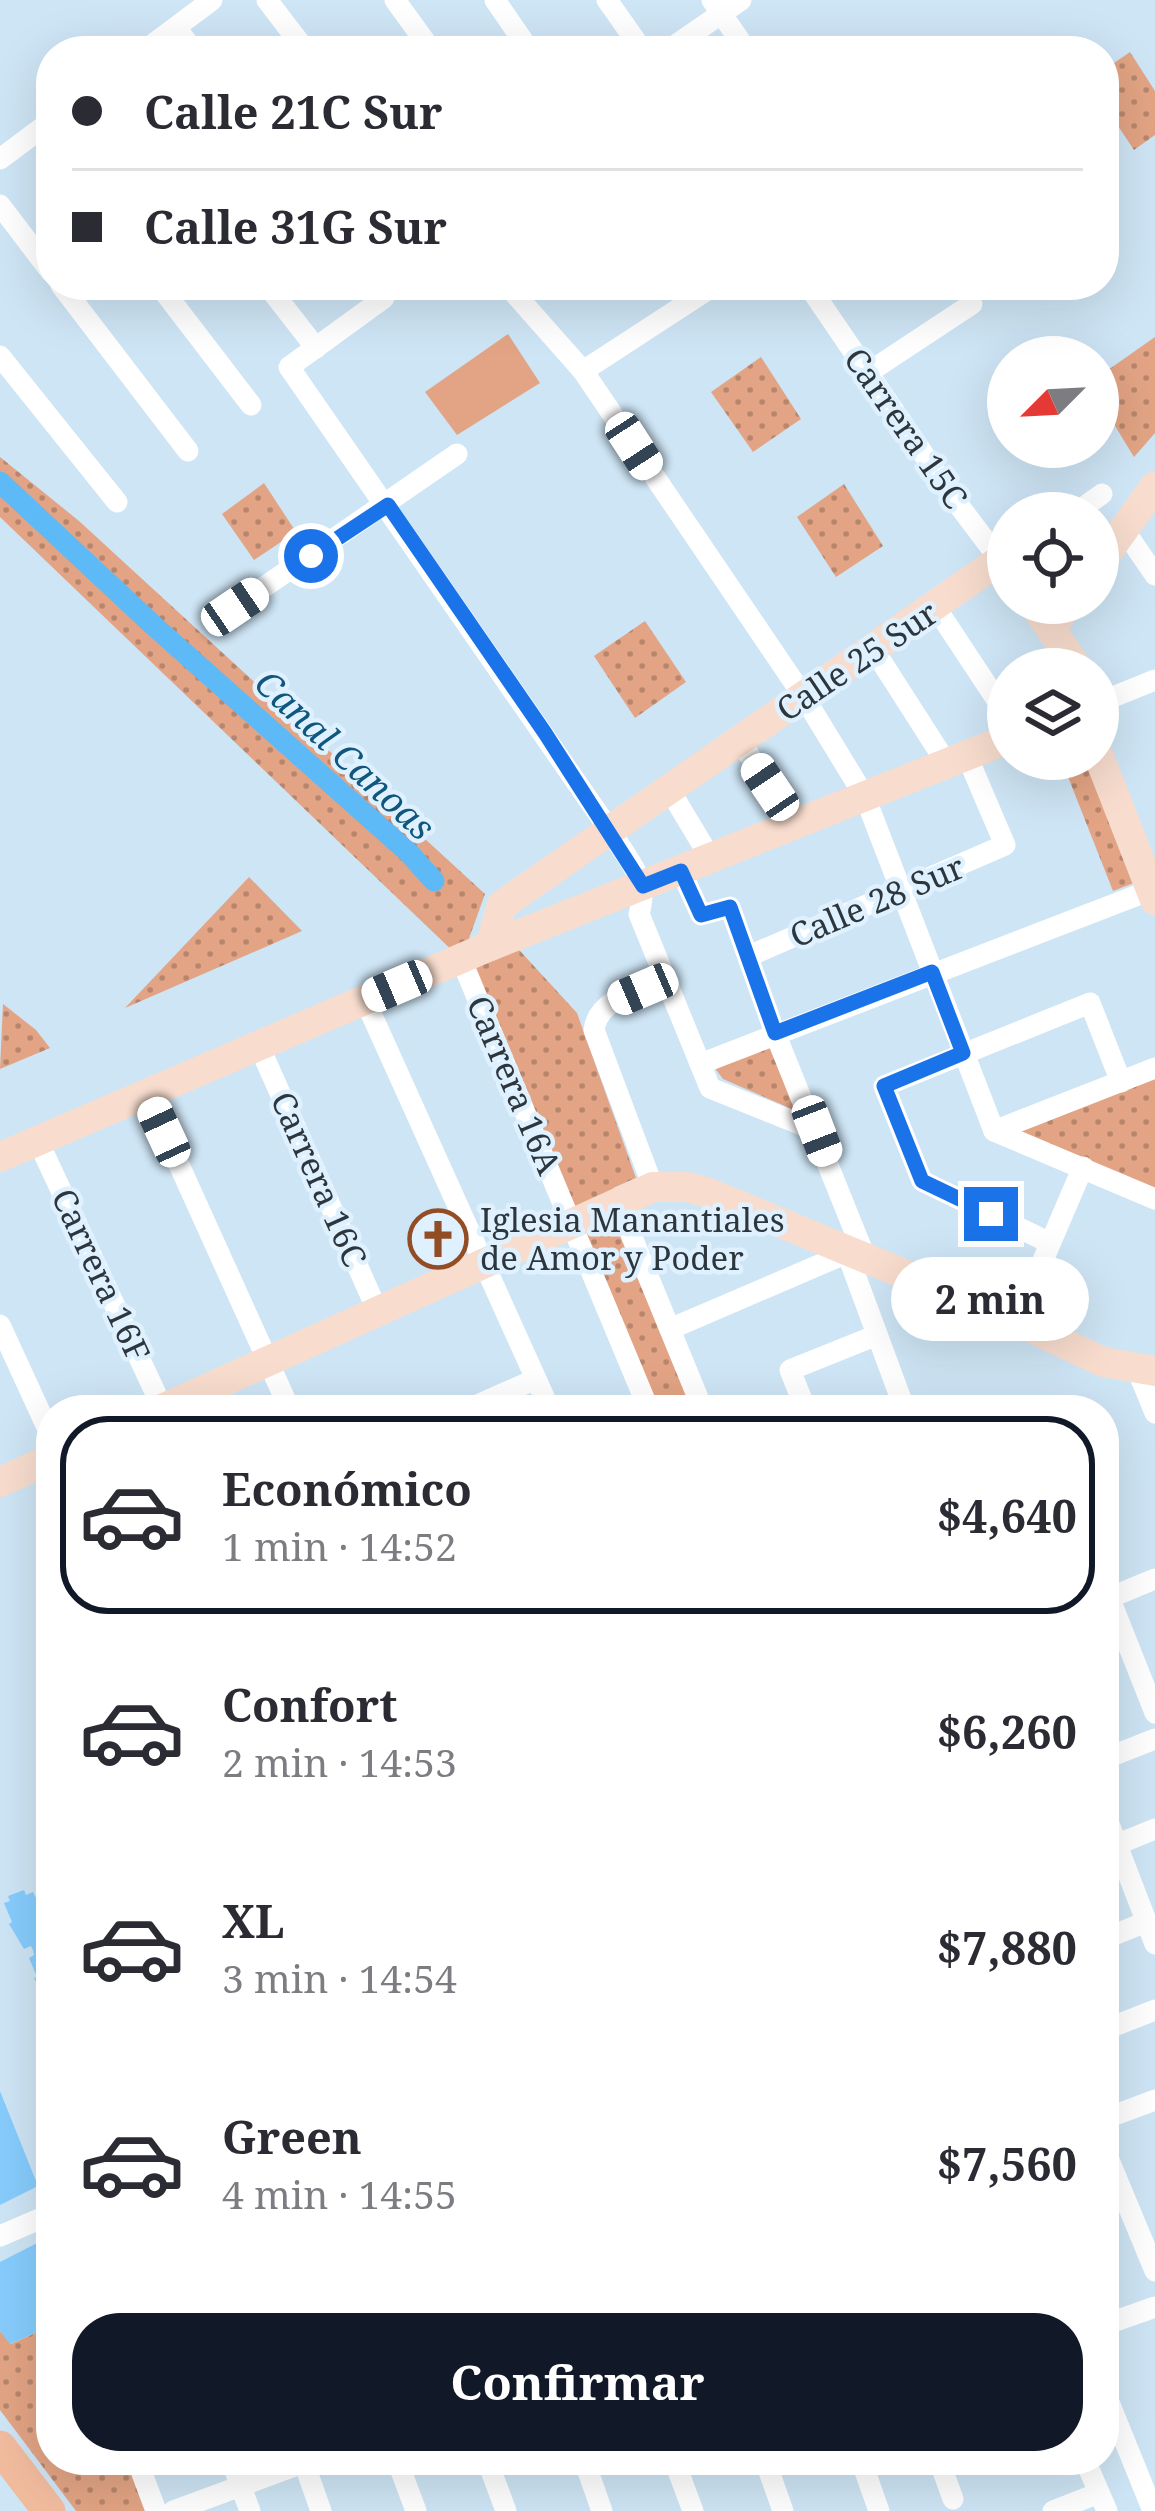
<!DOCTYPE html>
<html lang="es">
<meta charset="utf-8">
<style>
:root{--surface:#fff;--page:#f7f7f7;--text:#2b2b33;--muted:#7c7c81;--line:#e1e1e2;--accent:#111827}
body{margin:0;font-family:"Noto Serif",serif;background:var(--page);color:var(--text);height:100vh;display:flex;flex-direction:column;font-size:45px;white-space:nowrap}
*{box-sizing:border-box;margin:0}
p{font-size:39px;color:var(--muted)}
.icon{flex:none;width:66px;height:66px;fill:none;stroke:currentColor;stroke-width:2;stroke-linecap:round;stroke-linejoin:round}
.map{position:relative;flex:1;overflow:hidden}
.panel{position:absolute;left:36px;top:1395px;width:1083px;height:1080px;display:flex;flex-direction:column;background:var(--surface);border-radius:48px;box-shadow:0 12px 48px #0002}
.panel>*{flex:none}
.hud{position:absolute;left:36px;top:36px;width:1083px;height:264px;border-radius:48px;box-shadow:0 12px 48px #0002;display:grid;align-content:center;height:264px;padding:0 36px;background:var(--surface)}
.needle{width:78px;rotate:246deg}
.controls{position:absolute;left:987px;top:336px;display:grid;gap:24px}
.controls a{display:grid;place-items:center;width:132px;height:132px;border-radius:50%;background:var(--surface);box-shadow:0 12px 48px #0002;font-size:60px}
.end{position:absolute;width:54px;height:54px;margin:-27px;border:15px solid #1a73e8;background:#fff;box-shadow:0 0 0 6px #fff}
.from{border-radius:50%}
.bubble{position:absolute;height:84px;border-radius:42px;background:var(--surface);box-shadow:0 12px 48px #0002;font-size:39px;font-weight:700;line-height:84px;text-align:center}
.car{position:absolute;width:36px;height:72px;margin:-36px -18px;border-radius:15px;box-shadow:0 0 9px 3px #0007;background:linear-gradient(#fff 24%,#345 0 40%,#fff 0 76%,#345 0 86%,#fff 0)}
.hud b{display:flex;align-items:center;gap:42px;height:114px;font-size:45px}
.hud b+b{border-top:3px solid var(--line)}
.hud i{width:30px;height:30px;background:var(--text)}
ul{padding:21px 0 0;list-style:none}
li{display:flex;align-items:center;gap:36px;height:198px;margin:0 24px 18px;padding:0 12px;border:6px solid transparent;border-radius:48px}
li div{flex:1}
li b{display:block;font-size:45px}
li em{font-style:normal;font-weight:700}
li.selected{border-color:var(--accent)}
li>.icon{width:108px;height:108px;stroke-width:1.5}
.cta{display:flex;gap:24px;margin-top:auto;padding:24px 36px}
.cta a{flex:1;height:138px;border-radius:48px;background:var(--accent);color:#fff;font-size:48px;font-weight:700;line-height:138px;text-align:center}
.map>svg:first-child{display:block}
.grass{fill:url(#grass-dots)}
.pitch{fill:#e2a484}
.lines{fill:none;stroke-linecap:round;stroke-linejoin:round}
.canal{stroke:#5dbaf7;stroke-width:21}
.building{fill:#86ccfd}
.street{stroke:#fff;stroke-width:21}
.secondary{stroke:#f8ddce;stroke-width:30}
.primary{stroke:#f1bb9e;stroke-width:33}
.route{stroke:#1a73e8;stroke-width:15}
.labels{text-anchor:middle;stroke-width:9;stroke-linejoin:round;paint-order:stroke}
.street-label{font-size:33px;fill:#2d363c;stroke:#dff1ff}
.poi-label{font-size:33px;fill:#2d363c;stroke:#dff1ff;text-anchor:start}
.water-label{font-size:36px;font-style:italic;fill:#0f577e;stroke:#dff1ff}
</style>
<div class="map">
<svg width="1155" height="2511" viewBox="0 0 1155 2511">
<defs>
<pattern id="grass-dots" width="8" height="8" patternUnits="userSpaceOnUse" patternTransform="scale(3)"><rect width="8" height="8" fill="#e2a484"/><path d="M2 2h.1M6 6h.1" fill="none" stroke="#b8866d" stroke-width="1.8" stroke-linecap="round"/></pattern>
</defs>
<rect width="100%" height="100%" fill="#cee5f5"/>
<g class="grass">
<polygon points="1130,52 1155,91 1155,135 1134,150 1104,105 1104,70"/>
<polygon points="1155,337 1155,433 1134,457 1098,398 1098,377"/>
<polygon points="761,357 801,419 753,452 711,392"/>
<polygon points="0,457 79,521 485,894 462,958 510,940 577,1013 636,1178 613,1188 703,1410 652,1410 461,959 0,517"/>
<polygon points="264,483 296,532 254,560 222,514"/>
<polygon points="844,484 883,546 836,577 797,517"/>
<polygon points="645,621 686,682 635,718 594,656"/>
<polygon points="1061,759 1091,759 1139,881 1113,891"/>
<polygon points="249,877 302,931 125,1008"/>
<polygon points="3,1004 36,1030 50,1048 0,1069"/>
<polygon points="771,1046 801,1113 723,1079 714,1067"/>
<polygon points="1155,1077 1155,1191 1016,1129"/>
<polygon points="51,2326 51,2460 129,2460 147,2511 76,2511 0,2410 0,2331 11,2344"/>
</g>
<polygon class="pitch" points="508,334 540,383 457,435 425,392"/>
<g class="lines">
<polyline class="canal" points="0,482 154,626 409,853 434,881"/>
</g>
<g class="building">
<polygon points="440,1210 462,1254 434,1270 414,1224"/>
<polygon points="1055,1293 1069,1300 1057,1323 1044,1316"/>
<polygon points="24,1890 26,1895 33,1892 41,1909 36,1911 39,1918 44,1917 51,1932 46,1938 51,1949 51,2008 34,1978 37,1977 29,1958 34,1955 33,1950 31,1946 24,1949 9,1924 12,1922 4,1903 10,1901 8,1896"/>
<polygon points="0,2091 38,2186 0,2205"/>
<polygon points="51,2236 51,2326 10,2344 0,2331 0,2262"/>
</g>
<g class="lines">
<g class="street">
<polyline points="267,0 306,51"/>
<polyline points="395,0 432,51"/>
<polyline points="495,0 530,51"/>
<polyline points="607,0 643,51"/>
<polyline points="712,0 747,51"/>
<polyline points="176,28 194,51"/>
<polyline points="144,51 212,0"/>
<polyline points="667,51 741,0"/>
<polyline points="0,159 51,121"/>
<polyline points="0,205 51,272"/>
<polyline points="61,285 188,451"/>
<polyline points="159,285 251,405"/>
<polyline points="267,285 316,348"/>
<path d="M374,285L384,298L289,367L615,838C632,866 649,881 639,914L710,1088L817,1131"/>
<polyline points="507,285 583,371 804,697 865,797 994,1131"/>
<polyline points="808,285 954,499 1000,560 1008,555"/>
<polyline points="0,356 117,502"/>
<polyline points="583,371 715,285"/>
<polyline points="869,372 972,304"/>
<polyline points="1075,513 1102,494"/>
<polyline points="1124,530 1155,575"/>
<polyline points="235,607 457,454"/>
<polyline points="936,608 1008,717"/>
<polyline points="874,650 947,764"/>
<polyline points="1098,703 1155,680"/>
<polyline points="740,741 795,825"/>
<polyline points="669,789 711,859"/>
<polyline points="681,871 701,915 730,907 775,1033 865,1257"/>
<polyline points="749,956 1005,845 967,756"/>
<polyline points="461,959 649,1410"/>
<polyline points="365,1000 550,1410"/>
<polyline points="259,1046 378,1312"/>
<polyline points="700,1064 1151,890"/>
<polyline points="147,1094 290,1410"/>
<polyline points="994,1131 1155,1199"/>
<polyline points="994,1131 1155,1068"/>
<polyline points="38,1141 163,1409"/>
<path d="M653,1187L594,1030C598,998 639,991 665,980"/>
<polyline points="618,1203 703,1410"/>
<polyline points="1050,1243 922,1181 884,1086 1090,1003 1121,1082"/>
<polyline points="1017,1321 1083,1167"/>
<polyline points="0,1325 51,1436"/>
<polyline points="670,1329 847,1253 905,1410"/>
<polyline points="1137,1369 1155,1413"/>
<polyline points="466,1410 536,1379"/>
<polyline points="806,1410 790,1370 877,1335"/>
<polyline points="1104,1584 1155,1713"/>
<polyline points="1104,1600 1155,1579"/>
<polyline points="1104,1759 1155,1739"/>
<polyline points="1104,1811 1155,1944"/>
<polyline points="1106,1849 1155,1829"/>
<polyline points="1104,1939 1146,1922"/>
<polyline points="1104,2030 1155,2010"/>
<polyline points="1104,2119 1155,2100"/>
<polyline points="1104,2148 1155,2271"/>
<polyline points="0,2236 51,2214"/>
<polyline points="1104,2325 1155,2307"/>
<polyline points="1104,2390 1153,2511"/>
<polyline points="137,2460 156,2511"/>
<polyline points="231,2460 250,2511"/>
<polyline points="303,2460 321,2511"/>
<polyline points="397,2460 416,2511"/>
<polyline points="487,2460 506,2511"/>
<polyline points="584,2460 602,2511"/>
<polyline points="674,2460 693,2511"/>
<polyline points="765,2460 783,2511"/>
<polyline points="861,2460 879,2511"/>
<polyline points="939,2460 953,2499"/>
<polyline points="1085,2460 1107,2511"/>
<polyline points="173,2511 311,2460"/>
<polyline points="1053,2511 1099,2493"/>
</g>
<g class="secondary">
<polyline points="1098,565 1155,486"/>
<polyline points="1033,603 1078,669"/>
<polyline points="1051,628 1070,603"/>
<polyline points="1098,754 1155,900"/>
<polyline points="490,946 502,905 1000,560 1008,569"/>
<polyline points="0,1157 490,946 1008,739"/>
<polyline points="160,1410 653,1187 687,1187 709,1193 1017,1321 1103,1362 1155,1371"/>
<polyline points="0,1482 51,1459"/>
</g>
<polyline class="primary" points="0,2447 49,2511"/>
</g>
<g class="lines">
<polyline class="route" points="311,556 388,505 545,733 643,886 681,871 701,915 730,907 775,1033 932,972 963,1053 884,1086 922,1181 991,1214"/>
</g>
<defs>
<g id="church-ring" transform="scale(3)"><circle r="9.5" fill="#dff1ff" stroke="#934d25" stroke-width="1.5"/><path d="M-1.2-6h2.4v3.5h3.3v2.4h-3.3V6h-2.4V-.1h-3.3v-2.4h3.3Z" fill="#934d25"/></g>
</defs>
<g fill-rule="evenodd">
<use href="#church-ring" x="438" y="1239"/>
</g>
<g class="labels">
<g class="street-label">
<text transform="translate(906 428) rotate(55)" y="12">Carrera 15C</text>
<text transform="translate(857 661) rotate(-34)" y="12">Calle 25 Sur</text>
<text transform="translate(877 901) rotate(-23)" y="12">Calle 28 Sur</text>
<text transform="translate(514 1085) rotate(67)" y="12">Carrera 16A</text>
<text transform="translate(319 1179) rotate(66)" y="12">Carrera 16C</text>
<text transform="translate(101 1275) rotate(65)" y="12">Carrera 16F</text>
</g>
<g class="poi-label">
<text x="480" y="1232">Iglesia Manantiales<tspan x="480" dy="38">de Amor y Poder</tspan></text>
</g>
<g class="water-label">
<text transform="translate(345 755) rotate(43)" y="13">Canal Canoas</text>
</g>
</g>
</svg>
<div class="controls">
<a><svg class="needle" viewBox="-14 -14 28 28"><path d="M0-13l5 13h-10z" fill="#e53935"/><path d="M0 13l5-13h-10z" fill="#7c7c81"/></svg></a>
<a><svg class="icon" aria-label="locate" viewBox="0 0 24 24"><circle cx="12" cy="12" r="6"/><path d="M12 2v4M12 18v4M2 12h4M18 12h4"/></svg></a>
<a><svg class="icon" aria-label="layers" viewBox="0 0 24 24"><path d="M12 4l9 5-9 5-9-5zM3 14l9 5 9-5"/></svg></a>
</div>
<i class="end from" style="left:311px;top:556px"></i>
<i class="end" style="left:991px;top:1214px"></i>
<div class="bubble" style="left:891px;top:1257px;width:198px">2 min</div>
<i class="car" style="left:634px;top:446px;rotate:147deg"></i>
<i class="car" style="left:235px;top:607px;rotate:56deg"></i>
<i class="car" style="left:770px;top:787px;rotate:326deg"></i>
<i class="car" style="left:397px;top:986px;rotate:247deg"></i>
<i class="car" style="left:643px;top:989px;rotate:247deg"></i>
<i class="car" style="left:817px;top:1131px;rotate:159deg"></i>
<i class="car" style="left:164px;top:1132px;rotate:335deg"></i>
<div class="hud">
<b><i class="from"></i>Calle 21C Sur</b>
<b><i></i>Calle 31G Sur</b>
</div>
<section class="panel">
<ul>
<li class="selected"><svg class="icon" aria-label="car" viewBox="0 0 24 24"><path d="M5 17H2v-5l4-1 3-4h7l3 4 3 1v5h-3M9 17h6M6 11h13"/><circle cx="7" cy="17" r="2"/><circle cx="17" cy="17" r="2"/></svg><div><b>Económico</b><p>1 min · 14:52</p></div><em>$4,640</em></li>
<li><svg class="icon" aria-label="car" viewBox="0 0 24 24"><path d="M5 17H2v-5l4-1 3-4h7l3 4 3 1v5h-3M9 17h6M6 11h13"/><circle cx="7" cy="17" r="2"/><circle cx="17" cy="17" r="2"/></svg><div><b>Confort</b><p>2 min · 14:53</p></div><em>$6,260</em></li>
<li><svg class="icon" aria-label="car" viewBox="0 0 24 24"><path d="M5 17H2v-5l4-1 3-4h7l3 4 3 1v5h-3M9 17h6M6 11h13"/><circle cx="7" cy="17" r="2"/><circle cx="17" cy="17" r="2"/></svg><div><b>XL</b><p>3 min · 14:54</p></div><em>$7,880</em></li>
<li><svg class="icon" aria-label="car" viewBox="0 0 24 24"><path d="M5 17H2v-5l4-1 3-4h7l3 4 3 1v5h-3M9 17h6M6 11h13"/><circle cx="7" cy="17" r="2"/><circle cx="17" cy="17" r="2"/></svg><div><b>Green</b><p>4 min · 14:55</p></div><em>$7,560</em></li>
</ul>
<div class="cta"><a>Confirmar</a></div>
</section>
</div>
